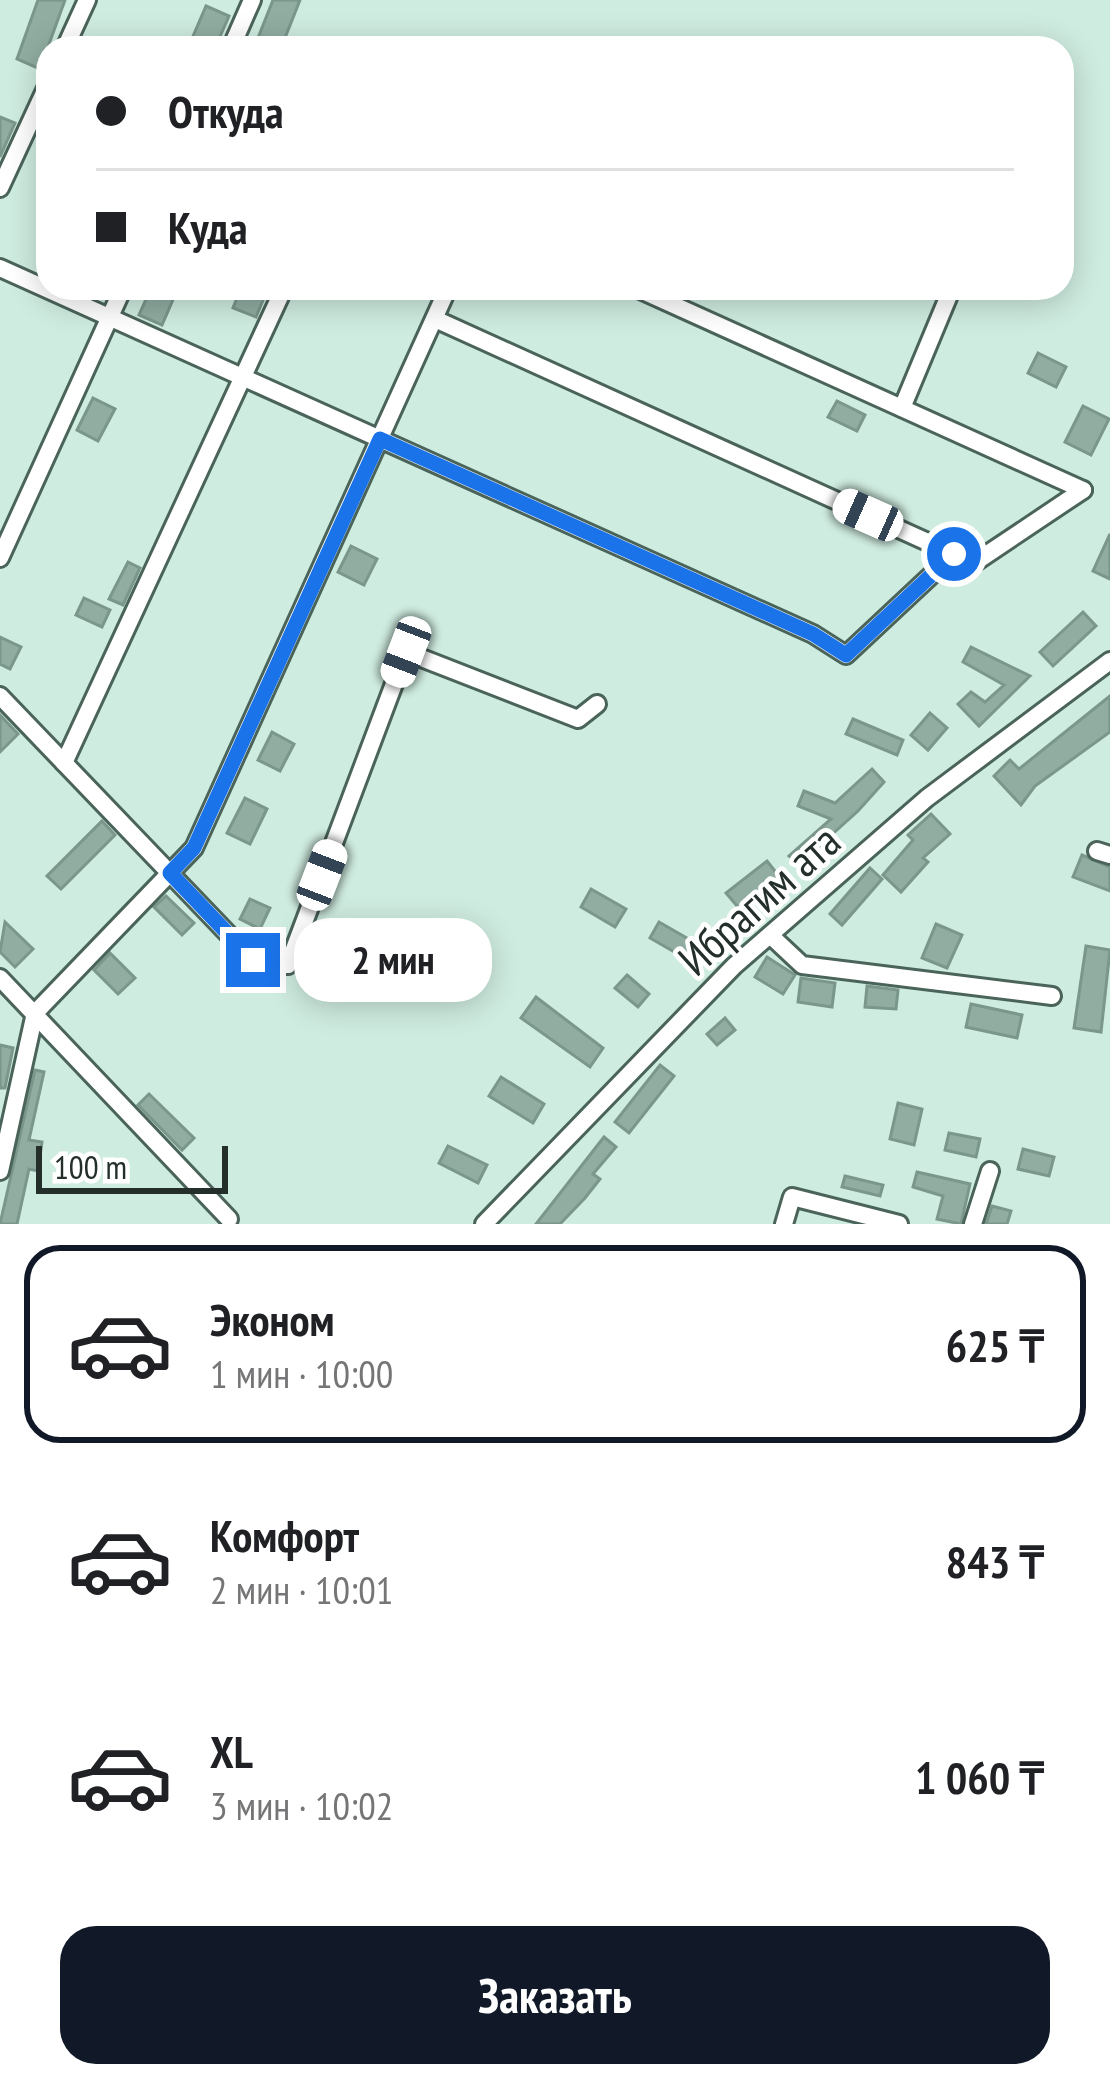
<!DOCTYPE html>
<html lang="ru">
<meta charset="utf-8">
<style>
:root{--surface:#fff;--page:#f6f6f6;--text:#202124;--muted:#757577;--line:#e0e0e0;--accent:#111827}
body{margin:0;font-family:"PT Sans Narrow",sans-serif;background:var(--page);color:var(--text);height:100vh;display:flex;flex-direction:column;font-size:45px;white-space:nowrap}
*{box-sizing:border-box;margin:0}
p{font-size:39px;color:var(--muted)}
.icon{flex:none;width:66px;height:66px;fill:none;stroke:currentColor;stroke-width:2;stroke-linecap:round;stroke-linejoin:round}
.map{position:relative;height:1224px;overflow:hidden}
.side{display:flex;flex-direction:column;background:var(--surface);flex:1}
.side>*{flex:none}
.guide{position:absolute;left:36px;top:36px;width:1038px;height:264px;border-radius:36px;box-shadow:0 6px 30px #0003;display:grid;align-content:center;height:264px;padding:0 60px;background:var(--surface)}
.scale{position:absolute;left:36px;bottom:30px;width:192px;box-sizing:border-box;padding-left:12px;border:6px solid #242f2b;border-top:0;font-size:33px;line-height:42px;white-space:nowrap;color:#242f2b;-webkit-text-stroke:9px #fff;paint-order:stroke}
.end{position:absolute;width:54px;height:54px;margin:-27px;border:15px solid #1a73e8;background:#fff;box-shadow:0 0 0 6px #fff}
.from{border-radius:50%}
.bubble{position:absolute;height:84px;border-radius:36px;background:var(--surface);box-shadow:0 6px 30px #0003;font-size:39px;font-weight:700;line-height:84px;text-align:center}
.car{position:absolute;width:36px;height:72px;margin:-36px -18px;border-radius:15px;box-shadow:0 0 9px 3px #0007;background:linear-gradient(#fff 24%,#345 0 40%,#fff 0 76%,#345 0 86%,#fff 0)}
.guide b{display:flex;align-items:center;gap:42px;height:114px;font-size:45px}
.guide b+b{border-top:3px solid var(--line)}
.guide i{width:30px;height:30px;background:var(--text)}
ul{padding:21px 0 0;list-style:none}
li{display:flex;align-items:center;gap:36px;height:198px;margin:0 24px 18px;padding:0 36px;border:6px solid transparent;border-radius:36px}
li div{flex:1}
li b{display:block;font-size:45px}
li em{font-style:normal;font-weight:700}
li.selected{border-color:var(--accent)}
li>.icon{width:108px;height:108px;stroke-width:1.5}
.primary-button{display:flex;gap:24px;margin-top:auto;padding:24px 60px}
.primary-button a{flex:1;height:138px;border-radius:36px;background:var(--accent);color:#fff;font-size:48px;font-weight:700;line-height:138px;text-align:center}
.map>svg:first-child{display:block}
.building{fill:#91ada2;stroke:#7b968b;stroke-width:3}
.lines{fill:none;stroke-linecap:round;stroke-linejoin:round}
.minor-casing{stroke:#4b645a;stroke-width:22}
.minor{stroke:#fff;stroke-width:16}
.route{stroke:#1a73e8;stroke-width:15}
.labels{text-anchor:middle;stroke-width:9;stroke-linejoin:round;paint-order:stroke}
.street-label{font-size:45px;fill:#242f2b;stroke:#fff}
</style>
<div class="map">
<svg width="1110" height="1224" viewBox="0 0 1110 1224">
<rect width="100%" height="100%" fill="#cfece0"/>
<g class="building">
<polygon points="38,0 65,0 40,69 17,59"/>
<polygon points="273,0 300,0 281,48 254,48"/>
<polygon points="206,6 229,16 215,48 188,48"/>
<polygon points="0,117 15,123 0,157"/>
<polygon points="151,288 175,295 162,325 139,315"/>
<polygon points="241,288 268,288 256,317 233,308"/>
<polygon points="1038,353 1066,367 1056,387 1028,373"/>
<polygon points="93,398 115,409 98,441 77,430"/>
<polygon points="837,401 865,415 857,431 828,417"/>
<polygon points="1083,406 1109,419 1091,455 1065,442"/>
<polygon points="1110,534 1110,579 1093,571"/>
<polygon points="351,546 377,559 364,585 338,572"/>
<polygon points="128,562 140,568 123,605 109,599"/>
<polygon points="84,598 110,610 102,627 76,615"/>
<polygon points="1083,612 1096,626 1053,666 1040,652"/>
<polygon points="0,637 21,647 10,669 0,664"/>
<polygon points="971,647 1030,676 979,726 958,704 971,692 985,702 1004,685 963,662"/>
<polygon points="1110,696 1110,732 1035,786 1021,805 994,776 1010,760 1019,769"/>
<polygon points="930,713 947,728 928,750 911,735"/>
<polygon points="0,715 18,734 0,752"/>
<polygon points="853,719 903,740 897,755 846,734"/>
<polygon points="272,732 294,744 280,771 258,760"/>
<polygon points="872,769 884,782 858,811 799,864 789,856 831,819 798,806 804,791 835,803"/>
<polygon points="245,798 267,809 250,844 227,833"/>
<polygon points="931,814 950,834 923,858 928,862 901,892 883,875 913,840 908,835"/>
<polygon points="102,821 115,835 61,889 47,876"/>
<polygon points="1082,855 1110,867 1110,891 1073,877"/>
<polygon points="767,861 782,880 742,912 726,893"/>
<polygon points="870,868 882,879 842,925 830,914"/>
<polygon points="591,889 626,909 615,927 581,907"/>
<polygon points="166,896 194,923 182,935 154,907"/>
<polygon points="250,899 270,908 260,929 240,919"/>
<polygon points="5,922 33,949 15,967 0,952"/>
<polygon points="659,922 706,949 697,965 650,938"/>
<polygon points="936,924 962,935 947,968 922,958"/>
<polygon points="1086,946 1110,950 1101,1032 1074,1028"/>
<polygon points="110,953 135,978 118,994 94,970"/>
<polygon points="767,957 795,975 783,994 755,977"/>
<polygon points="627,975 649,994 638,1007 615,988"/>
<polygon points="801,978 835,983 832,1007 798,1002"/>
<polygon points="867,986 898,990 896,1009 865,1007"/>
<polygon points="536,997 603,1048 590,1067 521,1018"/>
<polygon points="971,1004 1022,1015 1017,1038 966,1027"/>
<polygon points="725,1018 735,1030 717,1045 707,1034"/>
<polygon points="0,1045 13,1048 5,1088 0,1088"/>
<polygon points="660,1065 674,1076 629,1133 615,1122"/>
<polygon points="35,1070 44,1072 29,1140 42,1142 38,1171 29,1169 17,1224 0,1224"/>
<polygon points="501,1077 544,1104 533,1123 489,1096"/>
<polygon points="149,1094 194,1138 182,1150 138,1105"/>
<polygon points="898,1103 922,1109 914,1145 890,1139"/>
<polygon points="949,1133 980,1139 976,1157 945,1150"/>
<polygon points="604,1137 616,1147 593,1174 600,1179 585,1198 560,1224 536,1224"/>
<polygon points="448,1146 487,1165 478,1183 439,1163"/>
<polygon points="1023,1149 1054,1157 1049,1176 1018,1169"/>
<polygon points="917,1172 970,1184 961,1224 937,1219 943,1196 913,1187"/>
<polygon points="845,1176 883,1185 880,1196 842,1187"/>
<polygon points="992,1206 1011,1211 1007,1224 986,1224"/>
</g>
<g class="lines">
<g class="minor-casing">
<g id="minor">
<polyline points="65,48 87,0"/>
<polyline points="231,48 252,0"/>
<polyline points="0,188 48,84"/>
<polyline points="0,268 813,634 846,655 954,554"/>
<polyline points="636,288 1083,490"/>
<polyline points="435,319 974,563 1083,490"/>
<polyline points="902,408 952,288"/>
<polyline points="0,558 123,288"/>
<polyline points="0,696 253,960 288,965 406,652 578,719 597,704"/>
<polyline points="64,763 284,288"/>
<polyline points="1097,851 1110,855"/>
<polyline points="770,935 802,965 1052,996"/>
<polyline points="0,978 229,1219"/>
<polyline points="0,1171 35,1013 194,848 448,288"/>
<polyline points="484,1224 734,966 927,798 1110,661"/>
<polyline points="784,1224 792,1197 899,1224"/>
<polyline points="973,1224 990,1171"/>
</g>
</g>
<use href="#minor" class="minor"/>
</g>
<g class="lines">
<polyline class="route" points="253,960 170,873 194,848 380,439 813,634 846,655 954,554"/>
</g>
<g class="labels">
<g class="street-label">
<text transform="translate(759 900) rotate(-42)" y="16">Ибрагим ата</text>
</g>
</g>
</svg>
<div class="scale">100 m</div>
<i class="end from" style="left:954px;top:554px"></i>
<i class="end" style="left:253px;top:960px"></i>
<div class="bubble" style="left:294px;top:918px;width:198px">2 мин</div>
<i class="car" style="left:868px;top:515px;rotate:294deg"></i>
<i class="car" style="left:406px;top:652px;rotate:201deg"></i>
<i class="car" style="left:322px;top:875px;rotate:21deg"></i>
<div class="guide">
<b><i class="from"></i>Откуда</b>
<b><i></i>Куда</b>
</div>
</div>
<section class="side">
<ul>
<li class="selected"><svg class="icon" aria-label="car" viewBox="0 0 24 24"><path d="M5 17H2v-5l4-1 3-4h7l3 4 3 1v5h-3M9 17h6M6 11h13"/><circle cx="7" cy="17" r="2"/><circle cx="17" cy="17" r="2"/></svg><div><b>Эконом</b><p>1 мин · 10:00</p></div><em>625 ₸</em></li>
<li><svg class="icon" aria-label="car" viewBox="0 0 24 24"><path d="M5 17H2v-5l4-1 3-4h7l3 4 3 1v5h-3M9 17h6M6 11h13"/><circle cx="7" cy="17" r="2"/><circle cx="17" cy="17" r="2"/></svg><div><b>Комфорт</b><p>2 мин · 10:01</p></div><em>843 ₸</em></li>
<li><svg class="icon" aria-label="car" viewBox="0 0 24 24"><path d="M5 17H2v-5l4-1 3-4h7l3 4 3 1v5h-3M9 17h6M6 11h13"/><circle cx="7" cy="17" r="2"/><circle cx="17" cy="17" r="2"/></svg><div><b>XL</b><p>3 мин · 10:02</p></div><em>1 060 ₸</em></li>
</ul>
<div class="primary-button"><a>Заказать</a></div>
</section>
